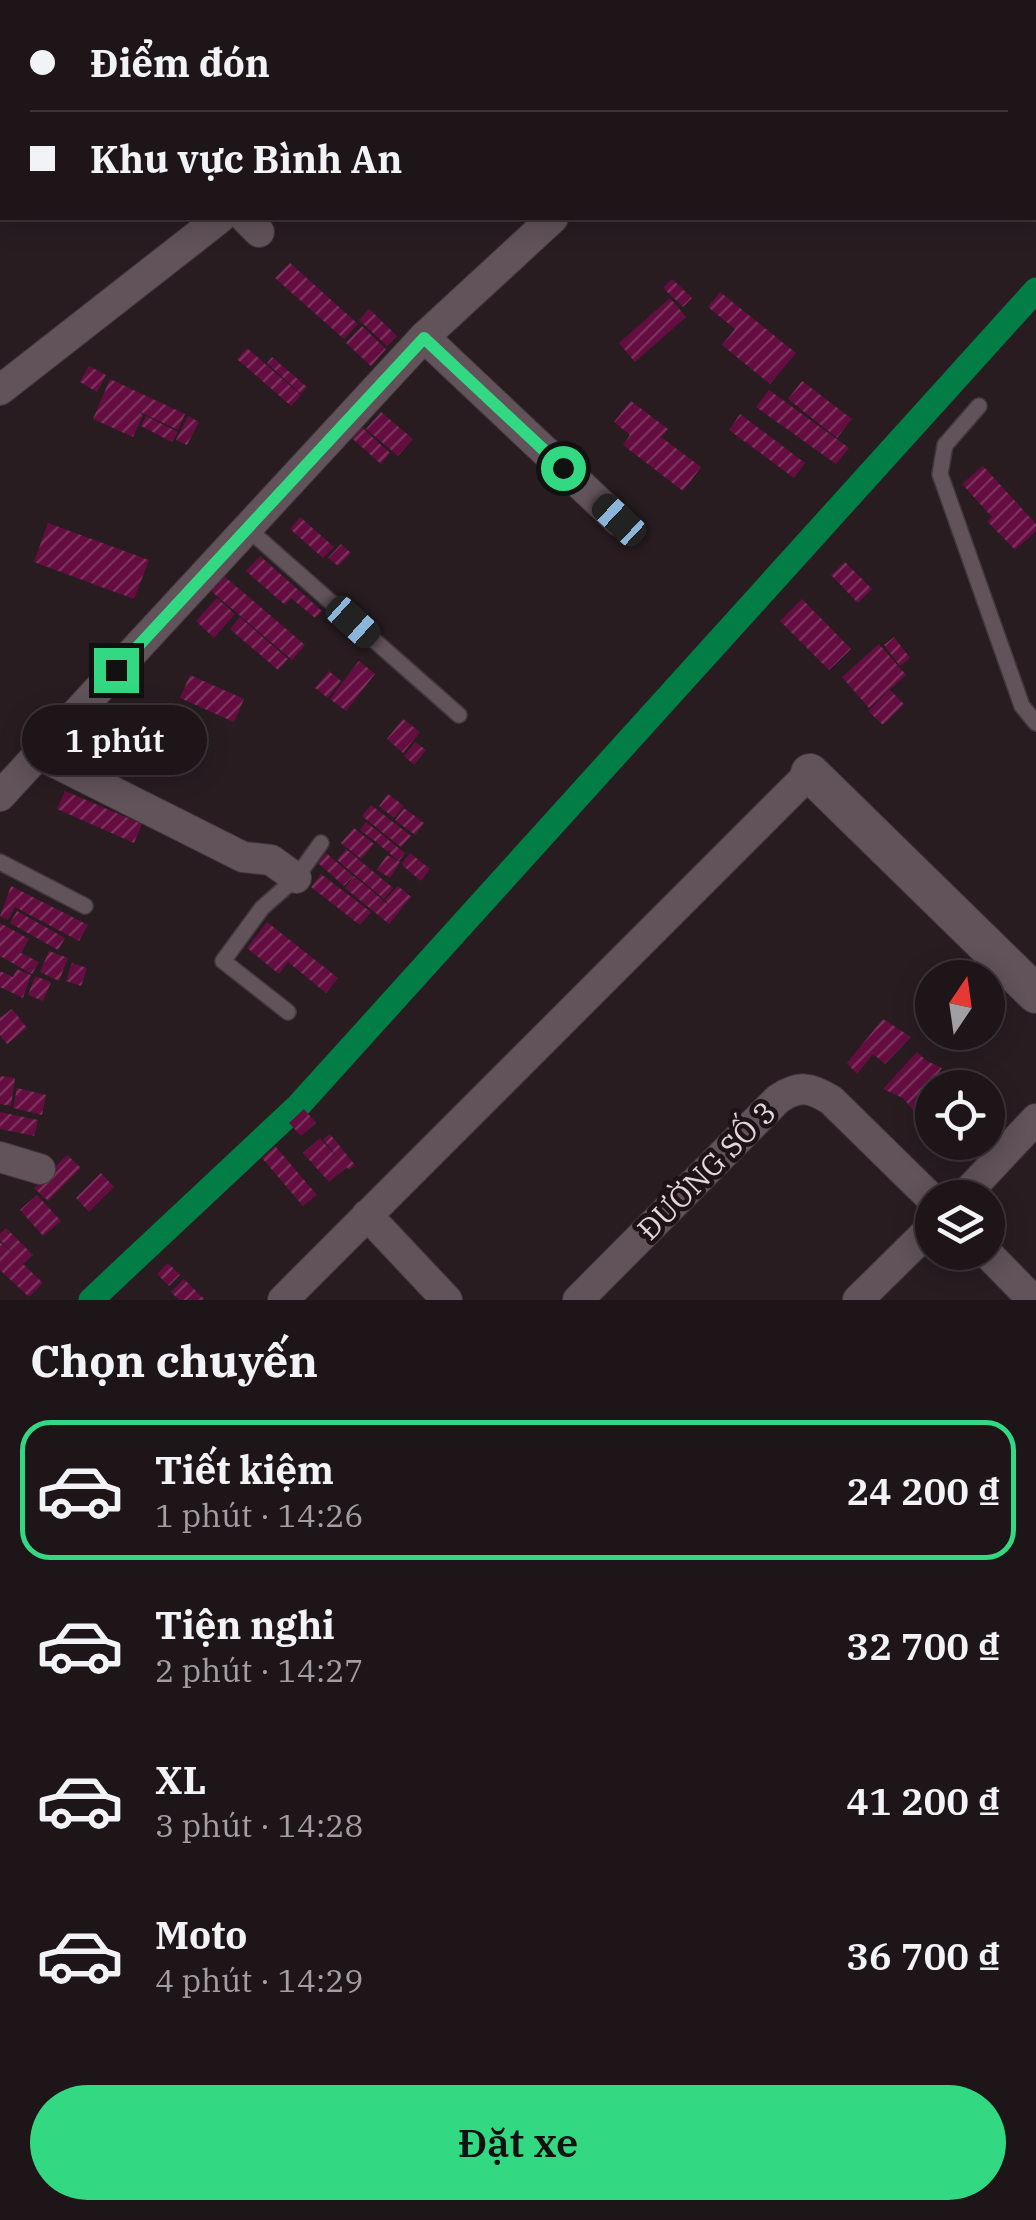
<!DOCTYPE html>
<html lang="vi">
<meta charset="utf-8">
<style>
:root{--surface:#1e1519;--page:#2b2226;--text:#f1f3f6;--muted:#a19fa2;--line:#3c3438;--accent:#33d882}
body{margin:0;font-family:"IBM Plex Serif",serif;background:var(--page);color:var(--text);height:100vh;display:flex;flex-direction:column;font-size:38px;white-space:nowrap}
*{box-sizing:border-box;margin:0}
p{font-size:32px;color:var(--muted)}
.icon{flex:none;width:55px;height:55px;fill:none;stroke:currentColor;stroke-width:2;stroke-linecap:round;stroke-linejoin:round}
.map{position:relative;height:1300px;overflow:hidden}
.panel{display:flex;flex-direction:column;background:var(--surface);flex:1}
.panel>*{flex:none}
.hud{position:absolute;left:0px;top:0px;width:1038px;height:220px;box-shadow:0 5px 25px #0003,0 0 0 2px var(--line);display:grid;align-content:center;height:220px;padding:0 30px;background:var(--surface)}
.needle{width:65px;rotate:13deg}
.controls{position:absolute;left:915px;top:960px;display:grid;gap:20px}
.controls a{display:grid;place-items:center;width:90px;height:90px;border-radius:50%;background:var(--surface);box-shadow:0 5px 25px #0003,0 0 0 2px var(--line);font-size:50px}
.end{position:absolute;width:45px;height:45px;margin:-22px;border:12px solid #33d882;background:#111;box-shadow:0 0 0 5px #111}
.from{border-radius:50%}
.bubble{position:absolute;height:70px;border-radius:35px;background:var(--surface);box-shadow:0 5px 25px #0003,0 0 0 2px var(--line);font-size:32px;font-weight:600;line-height:70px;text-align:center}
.car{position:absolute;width:30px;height:60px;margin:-30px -15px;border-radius:12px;box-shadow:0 0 8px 2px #0007;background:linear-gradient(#222 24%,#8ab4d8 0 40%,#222 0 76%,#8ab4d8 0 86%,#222 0)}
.hud b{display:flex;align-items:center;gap:35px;height:95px;font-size:38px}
.hud b+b{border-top:2px solid var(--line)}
.hud i{width:25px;height:25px;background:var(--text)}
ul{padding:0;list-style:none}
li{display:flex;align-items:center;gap:30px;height:140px;margin:0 20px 15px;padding:0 10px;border:5px solid transparent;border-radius:30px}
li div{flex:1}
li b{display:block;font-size:38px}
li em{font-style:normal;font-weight:600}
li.on{border-color:var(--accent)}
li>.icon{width:90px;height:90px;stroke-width:1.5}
h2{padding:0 30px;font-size:45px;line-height:120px}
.button{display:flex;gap:20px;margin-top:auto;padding:20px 30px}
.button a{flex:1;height:115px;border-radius:60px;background:var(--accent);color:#111;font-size:40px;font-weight:600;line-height:115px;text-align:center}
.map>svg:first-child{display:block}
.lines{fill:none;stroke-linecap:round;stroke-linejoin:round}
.canal{stroke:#017d45;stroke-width:25}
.building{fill:url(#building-hatch)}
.service-casing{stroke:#42383c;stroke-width:18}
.minor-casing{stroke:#42383c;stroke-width:32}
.tertiary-casing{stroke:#42383c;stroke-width:40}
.service{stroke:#615359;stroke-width:15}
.minor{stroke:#615359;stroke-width:30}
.tertiary{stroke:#615359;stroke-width:38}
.route{stroke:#33d882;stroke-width:12}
.labels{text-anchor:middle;stroke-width:9;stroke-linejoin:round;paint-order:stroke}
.street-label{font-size:30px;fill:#e0d7db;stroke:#1e1217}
</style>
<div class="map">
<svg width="1036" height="1300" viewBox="0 0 1036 1300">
<defs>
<pattern id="building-hatch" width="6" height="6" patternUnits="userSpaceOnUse" patternTransform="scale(2.5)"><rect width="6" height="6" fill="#650d40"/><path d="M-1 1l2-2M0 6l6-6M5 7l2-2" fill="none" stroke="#7b305b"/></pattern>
</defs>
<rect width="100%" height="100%" fill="#281c21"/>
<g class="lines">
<polyline class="canal" points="91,1300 299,1105 1036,290"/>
</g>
<g class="building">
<polygon points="290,263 358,324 344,339 275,278"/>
<polygon points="672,279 692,298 683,307 663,288"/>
<polygon points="720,292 796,353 770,384 722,345 735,329 708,307"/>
<polygon points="670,298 686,317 635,362 619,343"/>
<polygon points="369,309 397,336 387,346 359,320"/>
<polygon points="362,326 386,349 371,366 346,343"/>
<polygon points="247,348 301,395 291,406 237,359"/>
<polygon points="272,357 307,387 301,394 267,363"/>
<polygon points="89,366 106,375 97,392 80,382"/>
<polygon points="110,379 185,414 178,430 138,411 143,415 133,437 93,419"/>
<polygon points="802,381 852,419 837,438 788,399"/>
<polygon points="769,390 849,448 836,464 756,407"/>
<polygon points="631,401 668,429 661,437 701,467 683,491 623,445 630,435 614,422"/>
<polygon points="381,412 413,439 398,456 366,429"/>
<polygon points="740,414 805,463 794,478 729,430"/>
<polygon points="146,416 178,432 172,442 141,426"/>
<polygon points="188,416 199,422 187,445 176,440"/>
<polygon points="355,421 390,453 381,464 345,432"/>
<polygon points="983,466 1036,524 1036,531 1015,550 987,521 992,517 962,484"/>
<polygon points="300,517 334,547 323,558 290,529"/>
<polygon points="48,523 149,560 134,599 34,562"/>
<polygon points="341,544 351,553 338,566 328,558"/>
<polygon points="260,556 322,611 315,618 291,598 285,605 246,571"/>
<polygon points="845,562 872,589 858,603 831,575"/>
<polygon points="224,576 305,645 292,660 211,591"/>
<polygon points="217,598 235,614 214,638 196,621"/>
<polygon points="802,599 851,649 829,670 780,621"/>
<polygon points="240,617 288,659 278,670 230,629"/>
<polygon points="894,637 910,658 900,666 884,645"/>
<polygon points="879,644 906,675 869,708 842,677"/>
<polygon points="359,661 375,674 346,711 330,699"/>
<polygon points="329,671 341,681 328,698 315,688"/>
<polygon points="190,675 244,699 234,722 180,698"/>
<polygon points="890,690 904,704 883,725 868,711"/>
<polygon points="403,719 420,732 403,753 387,739"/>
<polygon points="415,742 426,750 414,765 404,756"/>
<polygon points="65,791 142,824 134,843 57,809"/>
<polygon points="388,794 404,806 394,818 379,806"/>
<polygon points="371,805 411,836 401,847 362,816"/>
<polygon points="404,808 424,823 415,835 395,820"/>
<polygon points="366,822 405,853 399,861 389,853 391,849 388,852 377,843 377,841 376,842 360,830"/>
<polygon points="354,828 374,844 361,859 341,843"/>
<polygon points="346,849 393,888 384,899 337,860"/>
<polygon points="326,853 353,876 344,886 318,863"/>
<polygon points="410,853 430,869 421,881 403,866 402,863"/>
<polygon points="387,855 400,862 390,878 377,870"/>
<polygon points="321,874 371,912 360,925 311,887"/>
<polygon points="354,876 383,900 380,906 384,901 389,905 385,900 398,886 411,897 389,924 345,888"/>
<polygon points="11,886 88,925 79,941 15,907 8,920 0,916"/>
<polygon points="17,911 65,938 58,950 10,923"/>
<polygon points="267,922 338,978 326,993 288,962 279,974 247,948"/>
<polygon points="0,923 29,939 21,953 39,962 32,974 0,956"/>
<polygon points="49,951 68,958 59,981 40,972"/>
<polygon points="72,963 87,968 81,986 66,981"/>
<polygon points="17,969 31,975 23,998 0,987 0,971 13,977"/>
<polygon points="35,976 51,982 43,1001 28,995"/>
<polygon points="12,1009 27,1028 7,1044 0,1035 0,1018"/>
<polygon points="883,1019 911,1037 885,1064 873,1054 857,1074 847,1063"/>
<polygon points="917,1052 927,1061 942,1068 913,1110 903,1098 883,1089"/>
<polygon points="0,1076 15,1078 11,1106 0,1104"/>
<polygon points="17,1088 46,1095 42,1115 13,1108"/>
<polygon points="304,1109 316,1123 301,1136 289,1123"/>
<polygon points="0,1112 38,1120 34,1136 0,1129"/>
<polygon points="330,1134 355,1165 349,1170 347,1167 329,1182 303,1153 320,1138 340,1161 323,1139"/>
<polygon points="275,1146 317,1195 303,1206 262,1158"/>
<polygon points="67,1155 81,1168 48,1201 34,1188"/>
<polygon points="101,1173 114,1187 89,1212 76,1198"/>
<polygon points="37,1195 61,1221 43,1236 20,1210"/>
<polygon points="6,1228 33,1255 23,1264 43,1283 29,1297 0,1270 0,1242 17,1257 0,1240 0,1234"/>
<polygon points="168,1263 180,1275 169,1286 157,1274"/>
<polygon points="184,1279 205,1300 179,1300 171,1292"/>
</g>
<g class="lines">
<g class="service-casing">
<g id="service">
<polyline points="244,2 247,0"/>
<polyline points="464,2 467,0"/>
<polyline points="799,2 802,0"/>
<polyline points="979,406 945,445 940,474 1022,706 1036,723"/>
<polyline points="247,528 459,715"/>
<polyline points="0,862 85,906"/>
<polyline points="288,1012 223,961 262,908 296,878 321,843"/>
</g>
</g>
<g class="minor-casing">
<g id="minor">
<polyline points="33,0 36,2"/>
<polyline points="137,0 140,2"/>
<polyline points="0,195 2,193"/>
<polyline points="245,218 259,232"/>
<polyline points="424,337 619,521"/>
<polyline points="0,390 220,218"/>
<polyline points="38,754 243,857 271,860 296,878"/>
<polyline points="0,796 424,337 553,218"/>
<polyline points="0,1157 40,1169"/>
<polyline points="962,1198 1036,1119"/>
<polyline points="367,1215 447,1300"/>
<polyline points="986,1252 1033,1300"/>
<polyline points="283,1300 810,773"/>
<path d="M578,1300L778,1099C799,1085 810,1087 831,1100L932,1199"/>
<polyline points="858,1300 932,1227"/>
</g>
</g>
<g class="tertiary-casing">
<polyline id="tertiary" points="810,773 1036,994"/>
</g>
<use href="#service" class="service"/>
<use href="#minor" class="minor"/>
<use href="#tertiary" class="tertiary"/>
</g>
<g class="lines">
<polyline class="route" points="116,670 424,338 563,468"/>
</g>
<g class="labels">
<g class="street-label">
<text transform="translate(707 1171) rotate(-45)" y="10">ĐƯỜNG SỐ 3</text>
</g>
</g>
</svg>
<div class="controls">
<a><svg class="needle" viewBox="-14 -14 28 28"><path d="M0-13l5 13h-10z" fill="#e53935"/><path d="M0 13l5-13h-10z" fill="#a19fa2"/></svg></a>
<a><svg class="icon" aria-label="locate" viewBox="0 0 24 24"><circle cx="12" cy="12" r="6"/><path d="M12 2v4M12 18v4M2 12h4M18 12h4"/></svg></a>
<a><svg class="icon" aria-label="layers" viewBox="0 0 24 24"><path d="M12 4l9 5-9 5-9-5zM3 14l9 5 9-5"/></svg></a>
</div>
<i class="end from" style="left:563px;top:468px"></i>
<i class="end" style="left:116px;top:670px"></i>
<div class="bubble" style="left:22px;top:705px;width:185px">1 phút</div>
<i class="car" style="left:619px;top:520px;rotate:313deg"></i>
<i class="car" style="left:353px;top:622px;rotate:132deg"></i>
<div class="hud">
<b><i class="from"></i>Điểm đón</b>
<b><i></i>Khu vực Bình An</b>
</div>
</div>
<section class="panel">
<h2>Chọn chuyến</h2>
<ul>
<li class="on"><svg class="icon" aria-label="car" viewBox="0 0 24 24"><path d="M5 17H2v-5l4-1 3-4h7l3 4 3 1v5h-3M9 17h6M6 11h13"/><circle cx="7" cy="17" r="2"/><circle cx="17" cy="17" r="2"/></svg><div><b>Tiết kiệm</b><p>1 phút · 14:26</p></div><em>24 200 ₫</em></li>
<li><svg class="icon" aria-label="car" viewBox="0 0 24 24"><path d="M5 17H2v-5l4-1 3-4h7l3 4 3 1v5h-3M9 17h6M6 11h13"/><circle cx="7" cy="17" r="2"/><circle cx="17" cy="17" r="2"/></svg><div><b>Tiện nghi</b><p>2 phút · 14:27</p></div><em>32 700 ₫</em></li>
<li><svg class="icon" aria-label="car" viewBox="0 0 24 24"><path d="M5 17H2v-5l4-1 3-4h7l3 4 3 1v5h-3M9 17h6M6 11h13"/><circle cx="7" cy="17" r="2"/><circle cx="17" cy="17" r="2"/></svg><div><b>XL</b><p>3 phút · 14:28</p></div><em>41 200 ₫</em></li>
<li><svg class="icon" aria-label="car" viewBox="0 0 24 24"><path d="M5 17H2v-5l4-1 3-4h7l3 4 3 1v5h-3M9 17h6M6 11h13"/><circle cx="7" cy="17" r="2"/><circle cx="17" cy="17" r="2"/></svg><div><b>Moto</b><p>4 phút · 14:29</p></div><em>36 700 ₫</em></li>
</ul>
<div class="button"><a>Đặt xe</a></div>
</section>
